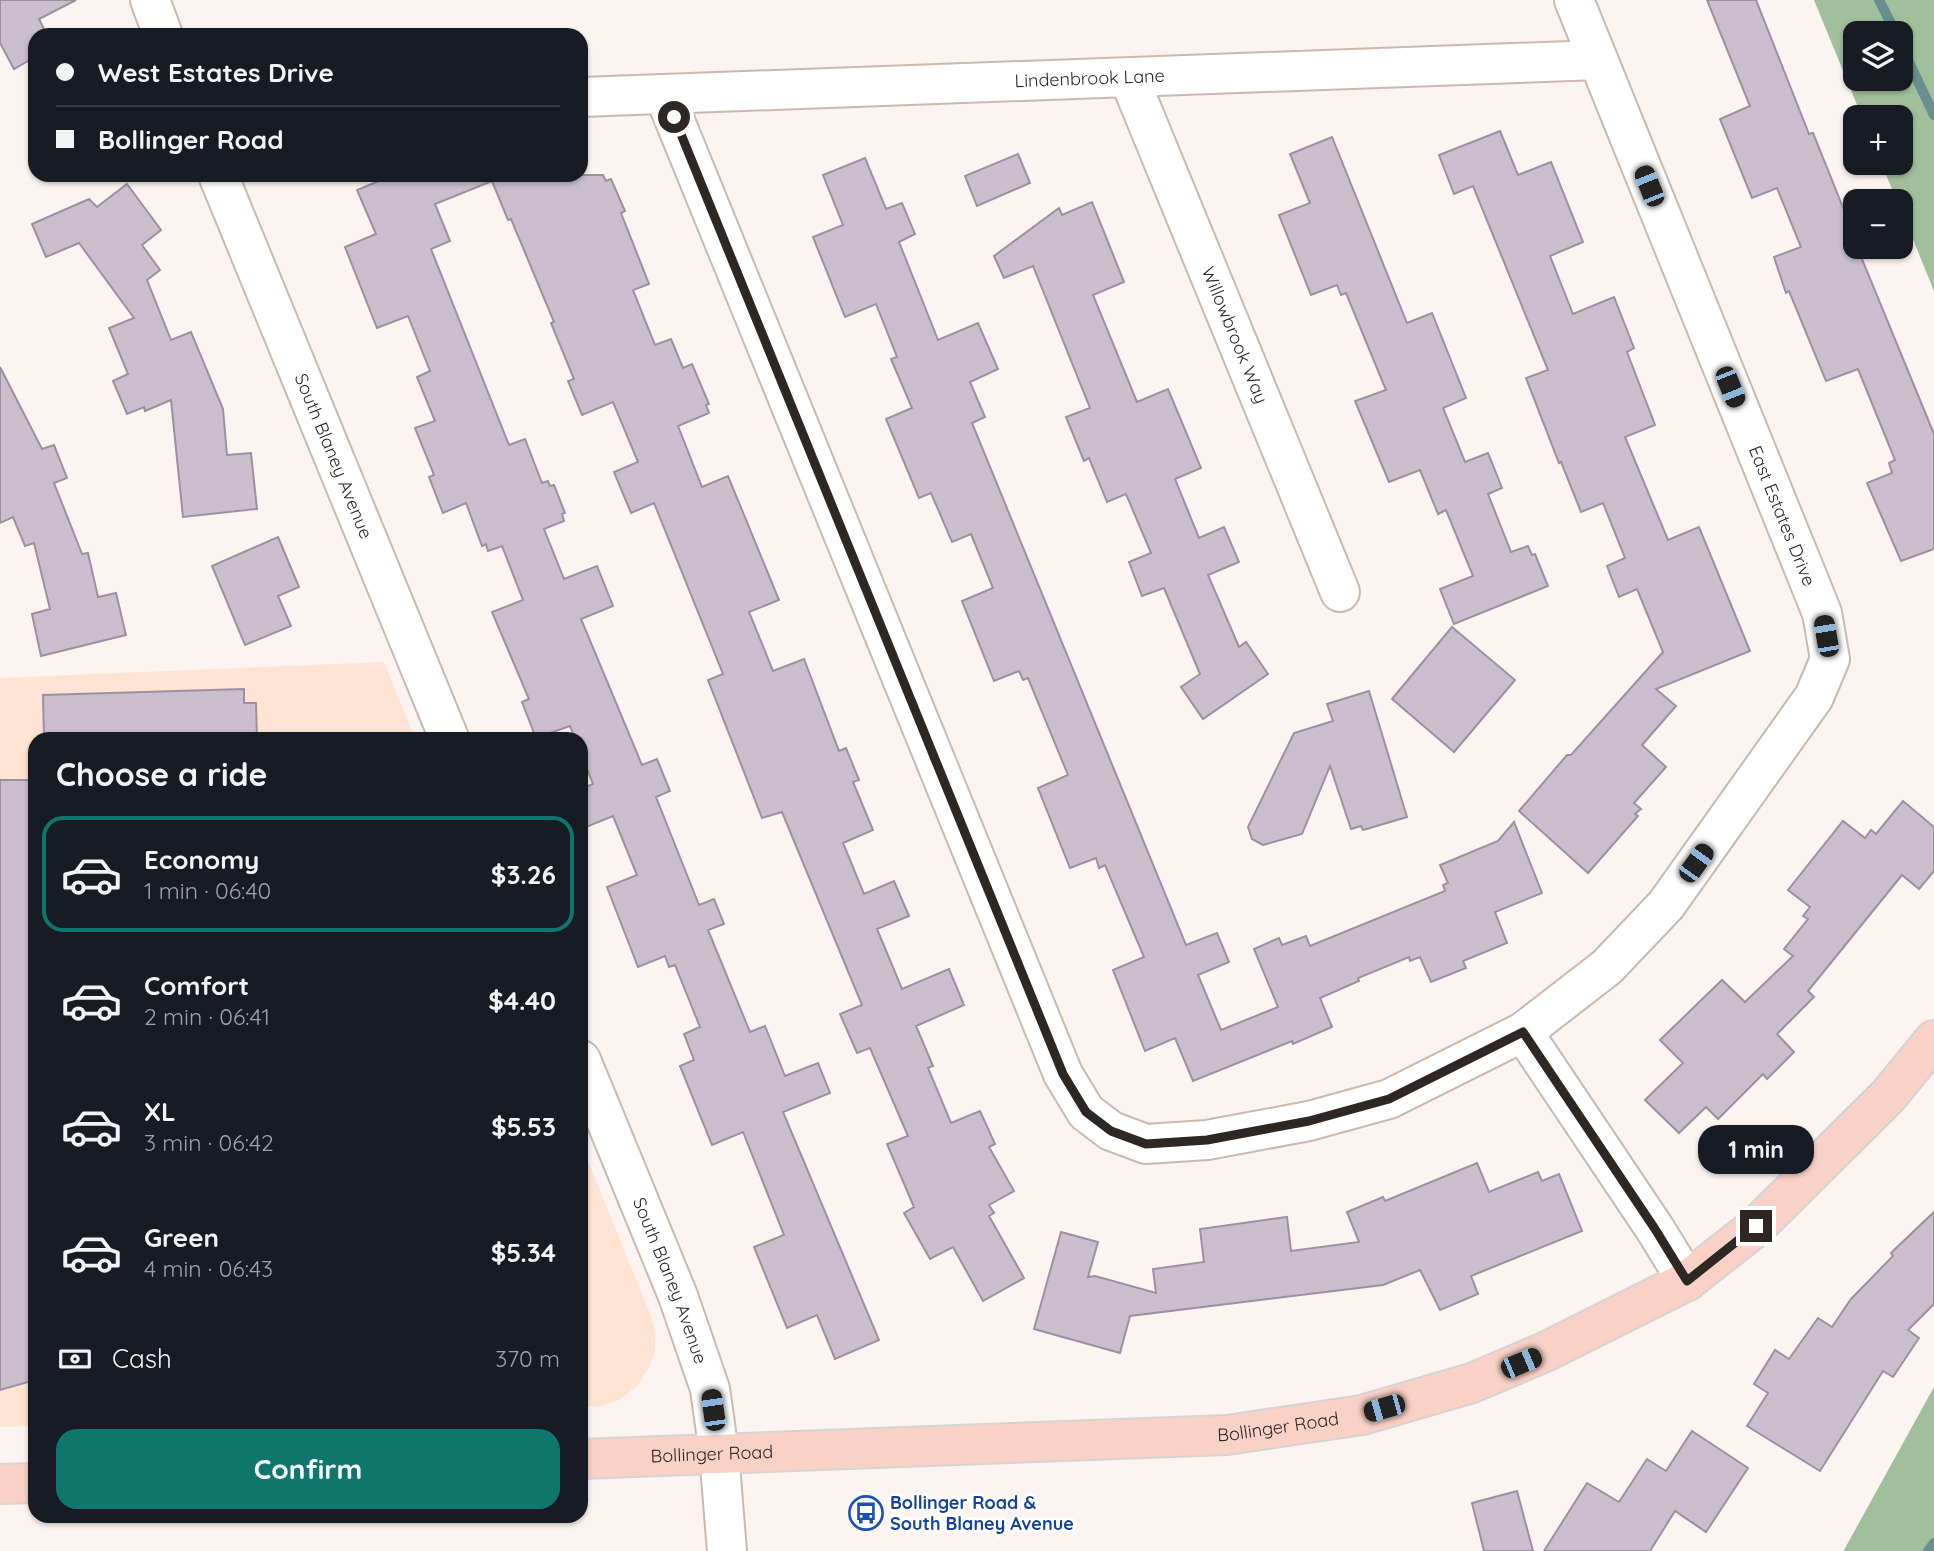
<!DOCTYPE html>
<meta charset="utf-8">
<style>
:root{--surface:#171b24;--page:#20242c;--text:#f1f3f6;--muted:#9ea1a6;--line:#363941;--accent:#0f766e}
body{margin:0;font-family:Quicksand,sans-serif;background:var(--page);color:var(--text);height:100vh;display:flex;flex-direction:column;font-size:26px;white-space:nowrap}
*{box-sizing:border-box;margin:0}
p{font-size:23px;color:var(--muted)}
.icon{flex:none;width:38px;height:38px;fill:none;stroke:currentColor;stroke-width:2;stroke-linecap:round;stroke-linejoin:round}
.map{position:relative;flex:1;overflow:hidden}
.details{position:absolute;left:28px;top:732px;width:560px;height:791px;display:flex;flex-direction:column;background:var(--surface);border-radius:21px;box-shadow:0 2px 5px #0004}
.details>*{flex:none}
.guide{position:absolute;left:28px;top:28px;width:560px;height:154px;border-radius:21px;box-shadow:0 2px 5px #0004;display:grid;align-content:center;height:154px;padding:0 28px;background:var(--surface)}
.fabs{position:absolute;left:1843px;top:21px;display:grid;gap:14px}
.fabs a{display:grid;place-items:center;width:70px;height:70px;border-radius:14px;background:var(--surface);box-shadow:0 2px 5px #0004;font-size:35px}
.end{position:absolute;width:32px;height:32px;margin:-16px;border:9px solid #2e2723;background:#fff;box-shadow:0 0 0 4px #fff}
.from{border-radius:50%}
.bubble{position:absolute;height:49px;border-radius:21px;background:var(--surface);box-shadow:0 2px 5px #0004;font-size:23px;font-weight:700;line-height:49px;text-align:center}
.car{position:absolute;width:21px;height:42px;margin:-21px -10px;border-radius:9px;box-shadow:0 0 5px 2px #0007;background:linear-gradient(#222 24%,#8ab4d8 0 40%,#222 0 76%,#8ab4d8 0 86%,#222 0)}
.guide b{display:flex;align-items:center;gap:24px;height:66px;font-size:26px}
.guide b+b{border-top:2px solid var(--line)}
.guide i{width:18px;height:18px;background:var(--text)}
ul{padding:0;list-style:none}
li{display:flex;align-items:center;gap:21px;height:116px;margin:0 14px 10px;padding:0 14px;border:4px solid transparent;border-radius:21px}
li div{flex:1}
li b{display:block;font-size:26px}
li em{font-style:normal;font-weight:700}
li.on{border-color:var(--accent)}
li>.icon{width:63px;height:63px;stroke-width:1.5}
h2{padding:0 28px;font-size:32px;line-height:84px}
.pay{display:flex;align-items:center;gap:18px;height:77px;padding:0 28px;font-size:26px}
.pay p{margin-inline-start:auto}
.cta{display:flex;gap:14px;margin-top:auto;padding:14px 28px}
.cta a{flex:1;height:80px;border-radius:21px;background:var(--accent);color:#fff;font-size:28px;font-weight:700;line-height:80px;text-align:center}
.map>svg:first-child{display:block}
.built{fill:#ffe4d4}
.forest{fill:#a1bf9a;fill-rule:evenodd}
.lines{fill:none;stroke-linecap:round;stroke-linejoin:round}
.stream{stroke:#678f90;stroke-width:10}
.building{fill:#cabecf;stroke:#9c91a1;stroke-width:2}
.minor-casing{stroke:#cbb9ae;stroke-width:42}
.major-casing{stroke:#d5d4d3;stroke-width:42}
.minor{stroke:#fff;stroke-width:38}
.major{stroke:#f9d1c6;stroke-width:38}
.route{stroke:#2e2723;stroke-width:9}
.labels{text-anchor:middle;stroke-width:6;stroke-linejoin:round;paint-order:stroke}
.street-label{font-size:18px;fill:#2e2723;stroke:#fff}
.transit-label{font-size:18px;font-weight:bold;fill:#164399;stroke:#fff;text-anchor:start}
</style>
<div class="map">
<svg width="1934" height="1551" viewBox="0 0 1934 1551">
<rect width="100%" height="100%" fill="#fcf4f0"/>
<g class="built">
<polygon points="384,662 415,738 35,738 35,1426 0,1427 0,678"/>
<polygon points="581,1144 651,1316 655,1333 655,1350 651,1363 639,1384 619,1400 598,1407 581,1406"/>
</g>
<g class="forest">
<path d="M1814,0H1934V291L1901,210L1900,201H1897L1881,163H1900V117H1862ZM1855,33H1900V79H1855Z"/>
<polygon points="1934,1387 1934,1551 1843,1551 1844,1550"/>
</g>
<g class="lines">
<g class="stream">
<polyline points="1879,0 1896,33"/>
<polyline points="1900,43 1934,115"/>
<polyline points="1928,1551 1934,1543"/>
</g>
</g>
<g class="building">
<polygon points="0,0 76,0 39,19 47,35 35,35 35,57 14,69 0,43"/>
<polygon points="1707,0 1756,0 1809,134 1813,133 1846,215 1855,247 1857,247 1934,434 1934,549 1901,561 1867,483 1892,473 1889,463 1895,460 1858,369 1826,381 1789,291 1786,293 1774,257 1801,247 1777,188 1752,198 1720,119 1750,106"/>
<polygon points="1500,131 1518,175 1551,162 1583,242 1550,256 1573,314 1614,297 1634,348 1627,352 1655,425 1625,437 1668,540 1699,527 1750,651 1656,689 1676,706 1642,745 1666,767 1634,803 1641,809 1635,814 1638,816 1588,873 1519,811 1567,755 1571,755 1663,652 1637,589 1619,597 1607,566 1625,558 1603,503 1581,512 1561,462 1559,463 1526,378 1548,370 1473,186 1454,194 1439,155"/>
<polygon points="1332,137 1407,323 1432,313 1466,398 1443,408 1465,462 1488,453 1502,488 1488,494 1511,552 1528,546 1532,555 1535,554 1548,586 1454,624 1440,589 1473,576 1446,510 1438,514 1420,470 1389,482 1355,401 1386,390 1346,293 1341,295 1337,285 1311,295 1279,215 1310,203 1290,154"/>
<polygon points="1018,154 1030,183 977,206 965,176"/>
<polygon points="865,158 886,209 902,203 915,234 899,242 938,340 978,323 998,369 970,382 985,417 972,423 1186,945 1217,933 1229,962 1198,975 1221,1030 1278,1007 1254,949 1279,938 1282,945 1306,936 1310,946 1445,891 1443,885 1448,883 1440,865 1498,841 1514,822 1542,893 1495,912 1507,943 1463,961 1466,968 1431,982 1420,957 1410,961 1409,957 1358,978 1359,981 1320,998 1332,1027 1293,1044 1292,1041 1193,1081 1175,1038 1145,1051 1113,970 1144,957 1105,865 1099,868 1096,858 1070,868 1038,788 1068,775 1028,678 1023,680 1019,671 994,681 962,601 993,588 971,534 952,542 931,493 919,498 886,419 912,408 891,359 897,357 876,304 845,317 813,237 843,225 823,175"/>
<polygon points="393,175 603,175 606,181 611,179 625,211 621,213 649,284 633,290 655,345 671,339 683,368 692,364 709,404 706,405 709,413 678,426 702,487 728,476 779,600 749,612 773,671 804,659 839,751 846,748 859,780 853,782 873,830 843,843 864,894 894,881 909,916 877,929 902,989 949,969 964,1005 916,1026 933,1066 928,1068 951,1123 980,1111 995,1144 989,1147 1014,1191 989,1205 994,1213 989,1216 1024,1278 983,1301 953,1247 930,1259 904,1213 914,1207 887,1144 908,1136 870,1048 857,1053 840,1014 862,1005 782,812 762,818 708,680 723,674 654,503 631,513 614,472 638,462 613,402 582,415 568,381 574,379 551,323 554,322 511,219 508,220 492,181 435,204 450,241 431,249 509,445 525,439 542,483 548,481 550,486 554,485 565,513 562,514 564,521 544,529 564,579 597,566 613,606 581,619 642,765 657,759 670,791 656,797 699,905 714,899 724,924 708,930 750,1032 765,1026 785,1076 818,1063 830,1093 783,1112 879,1340 835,1359 817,1315 787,1328 754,1247 784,1235 743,1132 712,1145 680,1066 694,1060 684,1034 700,1027 675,965 669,967 665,956 638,967 607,887 637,875 613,816 581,829 581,789 593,784 581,754 581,738 575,738 570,726 536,738 522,702 529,699 492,612 523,600 502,546 488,551 486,544 482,546 466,503 443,513 429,477 434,475 415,428 435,421 417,377 430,371 408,316 377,328 345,247 376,234 357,190"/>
<polygon points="127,184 161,230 142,245 160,270 147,280 171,340 191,332 223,409 227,455 251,453 257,509 183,517 171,400 145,411 144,407 127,414 113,381 128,374 109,328 134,318 79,243 46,257 32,224 89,199 97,207"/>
<polygon points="1092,202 1124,282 1093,295 1137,402 1168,389 1201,468 1175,479 1199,538 1224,527 1239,562 1208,575 1239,647 1246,642 1268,674 1203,719 1181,687 1200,674 1164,588 1142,596 1129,562 1151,553 1126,494 1107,502 1089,458 1084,461 1066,417 1090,408 1033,266 1004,278 994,256 1059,208 1062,215"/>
<polygon points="0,367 42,449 54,445 67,478 54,483 82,554 88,553 98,597 116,593 126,635 41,656 32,614 50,609 34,543 25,546 13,517 0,523"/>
<polygon points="278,537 299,587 278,596 291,626 245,645 212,566"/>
<polygon points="1452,627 1515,680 1454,752 1392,699"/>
<polygon points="244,689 244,703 256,703 257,738 44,738 43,695"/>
<polygon points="1369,691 1407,817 1363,830 1361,826 1351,829 1330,766 1302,834 1263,845 1252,839 1248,827 1294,733 1333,721 1327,704"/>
<polygon points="0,780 29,780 30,812 35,813 35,927 32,927 35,985 35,1380 0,1390"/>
<polygon points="1903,801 1934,827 1934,871 1919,889 1902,875 1808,991 1814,997 1777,1034 1794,1052 1767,1079 1763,1074 1718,1119 1706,1107 1679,1133 1645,1100 1683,1063 1660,1040 1722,980 1745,1002 1793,956 1784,949 1808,919 1803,916 1810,907 1788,890 1843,821 1865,838 1871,830 1876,834"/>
<polygon points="1477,1163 1489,1192 1538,1172 1542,1181 1559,1174 1582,1231 1471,1276 1478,1294 1440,1310 1420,1270 1383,1285 1130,1316 1120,1353 1034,1329 1061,1232 1098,1242 1088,1277 1095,1276 1156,1293 1153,1269 1204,1262 1200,1229 1287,1217 1291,1251 1359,1242 1347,1212 1383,1197 1385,1201"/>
<polygon points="1934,1212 1934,1304 1908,1330 1919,1338 1893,1377 1883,1371 1820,1471 1747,1426 1768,1393 1754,1384 1775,1350 1789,1359 1818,1318 1832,1327 1851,1299 1893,1256 1891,1253"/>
<polygon points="1692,1431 1748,1468 1706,1532 1675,1511 1650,1551 1544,1551 1587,1483 1619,1502 1647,1459 1666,1471"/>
<polygon points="1517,1491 1533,1551 1484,1551 1472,1503"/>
</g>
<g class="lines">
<g class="minor-casing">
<g id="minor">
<polyline points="150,0 163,35"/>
<path id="s1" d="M1129,78L1340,592"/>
<polyline points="664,94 1063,1074 1086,1112 1111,1131 1146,1144 1207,1140 1309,1121 1389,1099 1523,1032 1607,967 1666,905 1814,697 1830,659 1822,613 1574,0"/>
<path id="s2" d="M581,97L1598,60"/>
<path id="s3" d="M218,175L449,738"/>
<polyline points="1523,1032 1655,1229 1687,1281"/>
<path id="s4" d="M581,1060L678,1296L710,1389L719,1453L727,1551"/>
</g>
</g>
<g class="major-casing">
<g id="major">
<path id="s5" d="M581,1459L1227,1435L1362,1415L1472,1383L1545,1352L1687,1281L1757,1226L1888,1096L1934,1040"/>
<polyline points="0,1484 35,1483"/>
</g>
</g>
<use href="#minor" class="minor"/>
<use href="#major" class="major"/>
</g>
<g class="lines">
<polyline class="route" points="674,117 1063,1074 1086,1112 1111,1131 1146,1144 1207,1140 1309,1121 1389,1099 1523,1032 1655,1229 1687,1281 1756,1226"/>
</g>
<defs>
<g id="bus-ring" transform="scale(1.75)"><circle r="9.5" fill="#fff" stroke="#1a4fb4" stroke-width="1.5"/><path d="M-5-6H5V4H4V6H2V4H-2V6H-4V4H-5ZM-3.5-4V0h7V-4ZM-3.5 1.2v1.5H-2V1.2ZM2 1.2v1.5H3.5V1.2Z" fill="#1a4fb4"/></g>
</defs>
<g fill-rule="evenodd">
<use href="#bus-ring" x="866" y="1513"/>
</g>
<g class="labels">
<g class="street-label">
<text dy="6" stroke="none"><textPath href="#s2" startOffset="509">Lindenbrook Lane</textPath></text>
<text dy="6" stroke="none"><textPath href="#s1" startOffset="278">Willowbrook Way</textPath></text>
<text dy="6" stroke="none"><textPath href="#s3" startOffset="304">South Blaney Avenue</textPath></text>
<text transform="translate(1782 516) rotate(68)" y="6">East Estates Drive</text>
<text dy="6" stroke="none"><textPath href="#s4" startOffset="238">South Blaney Avenue</textPath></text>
<text dy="6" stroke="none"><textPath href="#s5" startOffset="698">Bollinger Road</textPath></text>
<text dy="6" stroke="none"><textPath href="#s5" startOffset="131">Bollinger Road</textPath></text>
</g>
<g class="transit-label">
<text x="890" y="1509">Bollinger Road &amp;<tspan x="890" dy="21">South Blaney Avenue</tspan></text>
</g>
</g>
</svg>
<div class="fabs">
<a><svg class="icon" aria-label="layers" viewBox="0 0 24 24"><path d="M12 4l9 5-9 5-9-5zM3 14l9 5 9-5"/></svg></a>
<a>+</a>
<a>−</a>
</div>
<i class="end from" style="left:674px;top:117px"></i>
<i class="end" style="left:1756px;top:1226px"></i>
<div class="bubble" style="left:1698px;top:1125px;width:116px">1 min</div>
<i class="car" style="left:1649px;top:186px;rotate:338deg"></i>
<i class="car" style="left:1730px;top:387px;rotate:158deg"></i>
<i class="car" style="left:1826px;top:636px;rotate:350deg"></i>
<i class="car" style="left:1696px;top:863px;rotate:36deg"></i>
<i class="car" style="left:1521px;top:1363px;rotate:67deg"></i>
<i class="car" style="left:1384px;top:1408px;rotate:254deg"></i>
<i class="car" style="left:713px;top:1410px;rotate:352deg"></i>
<div class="guide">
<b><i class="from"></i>West Estates Drive</b>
<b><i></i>Bollinger Road</b>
</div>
<section class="details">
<h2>Choose a ride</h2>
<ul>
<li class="on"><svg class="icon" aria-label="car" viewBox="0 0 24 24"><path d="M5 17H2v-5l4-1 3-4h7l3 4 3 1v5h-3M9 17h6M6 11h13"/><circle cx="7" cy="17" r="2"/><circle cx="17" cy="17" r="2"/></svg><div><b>Economy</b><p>1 min · 06:40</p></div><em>$3.26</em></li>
<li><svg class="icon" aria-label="car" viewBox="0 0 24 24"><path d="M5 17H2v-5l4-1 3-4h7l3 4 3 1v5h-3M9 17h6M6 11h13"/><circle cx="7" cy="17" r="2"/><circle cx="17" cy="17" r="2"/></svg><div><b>Comfort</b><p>2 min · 06:41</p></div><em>$4.40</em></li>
<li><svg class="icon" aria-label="car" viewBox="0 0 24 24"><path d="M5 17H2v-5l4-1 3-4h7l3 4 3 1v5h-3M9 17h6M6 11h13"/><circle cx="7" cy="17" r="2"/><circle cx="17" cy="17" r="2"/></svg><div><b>XL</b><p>3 min · 06:42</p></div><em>$5.53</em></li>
<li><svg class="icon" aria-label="car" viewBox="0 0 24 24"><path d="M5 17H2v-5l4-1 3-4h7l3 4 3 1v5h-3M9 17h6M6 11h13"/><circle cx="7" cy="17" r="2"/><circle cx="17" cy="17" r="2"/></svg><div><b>Green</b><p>4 min · 06:43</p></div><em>$5.34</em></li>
</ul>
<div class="pay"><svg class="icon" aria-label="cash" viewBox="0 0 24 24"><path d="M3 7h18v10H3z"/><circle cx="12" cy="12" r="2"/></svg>Cash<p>370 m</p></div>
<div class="cta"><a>Confirm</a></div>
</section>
</div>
